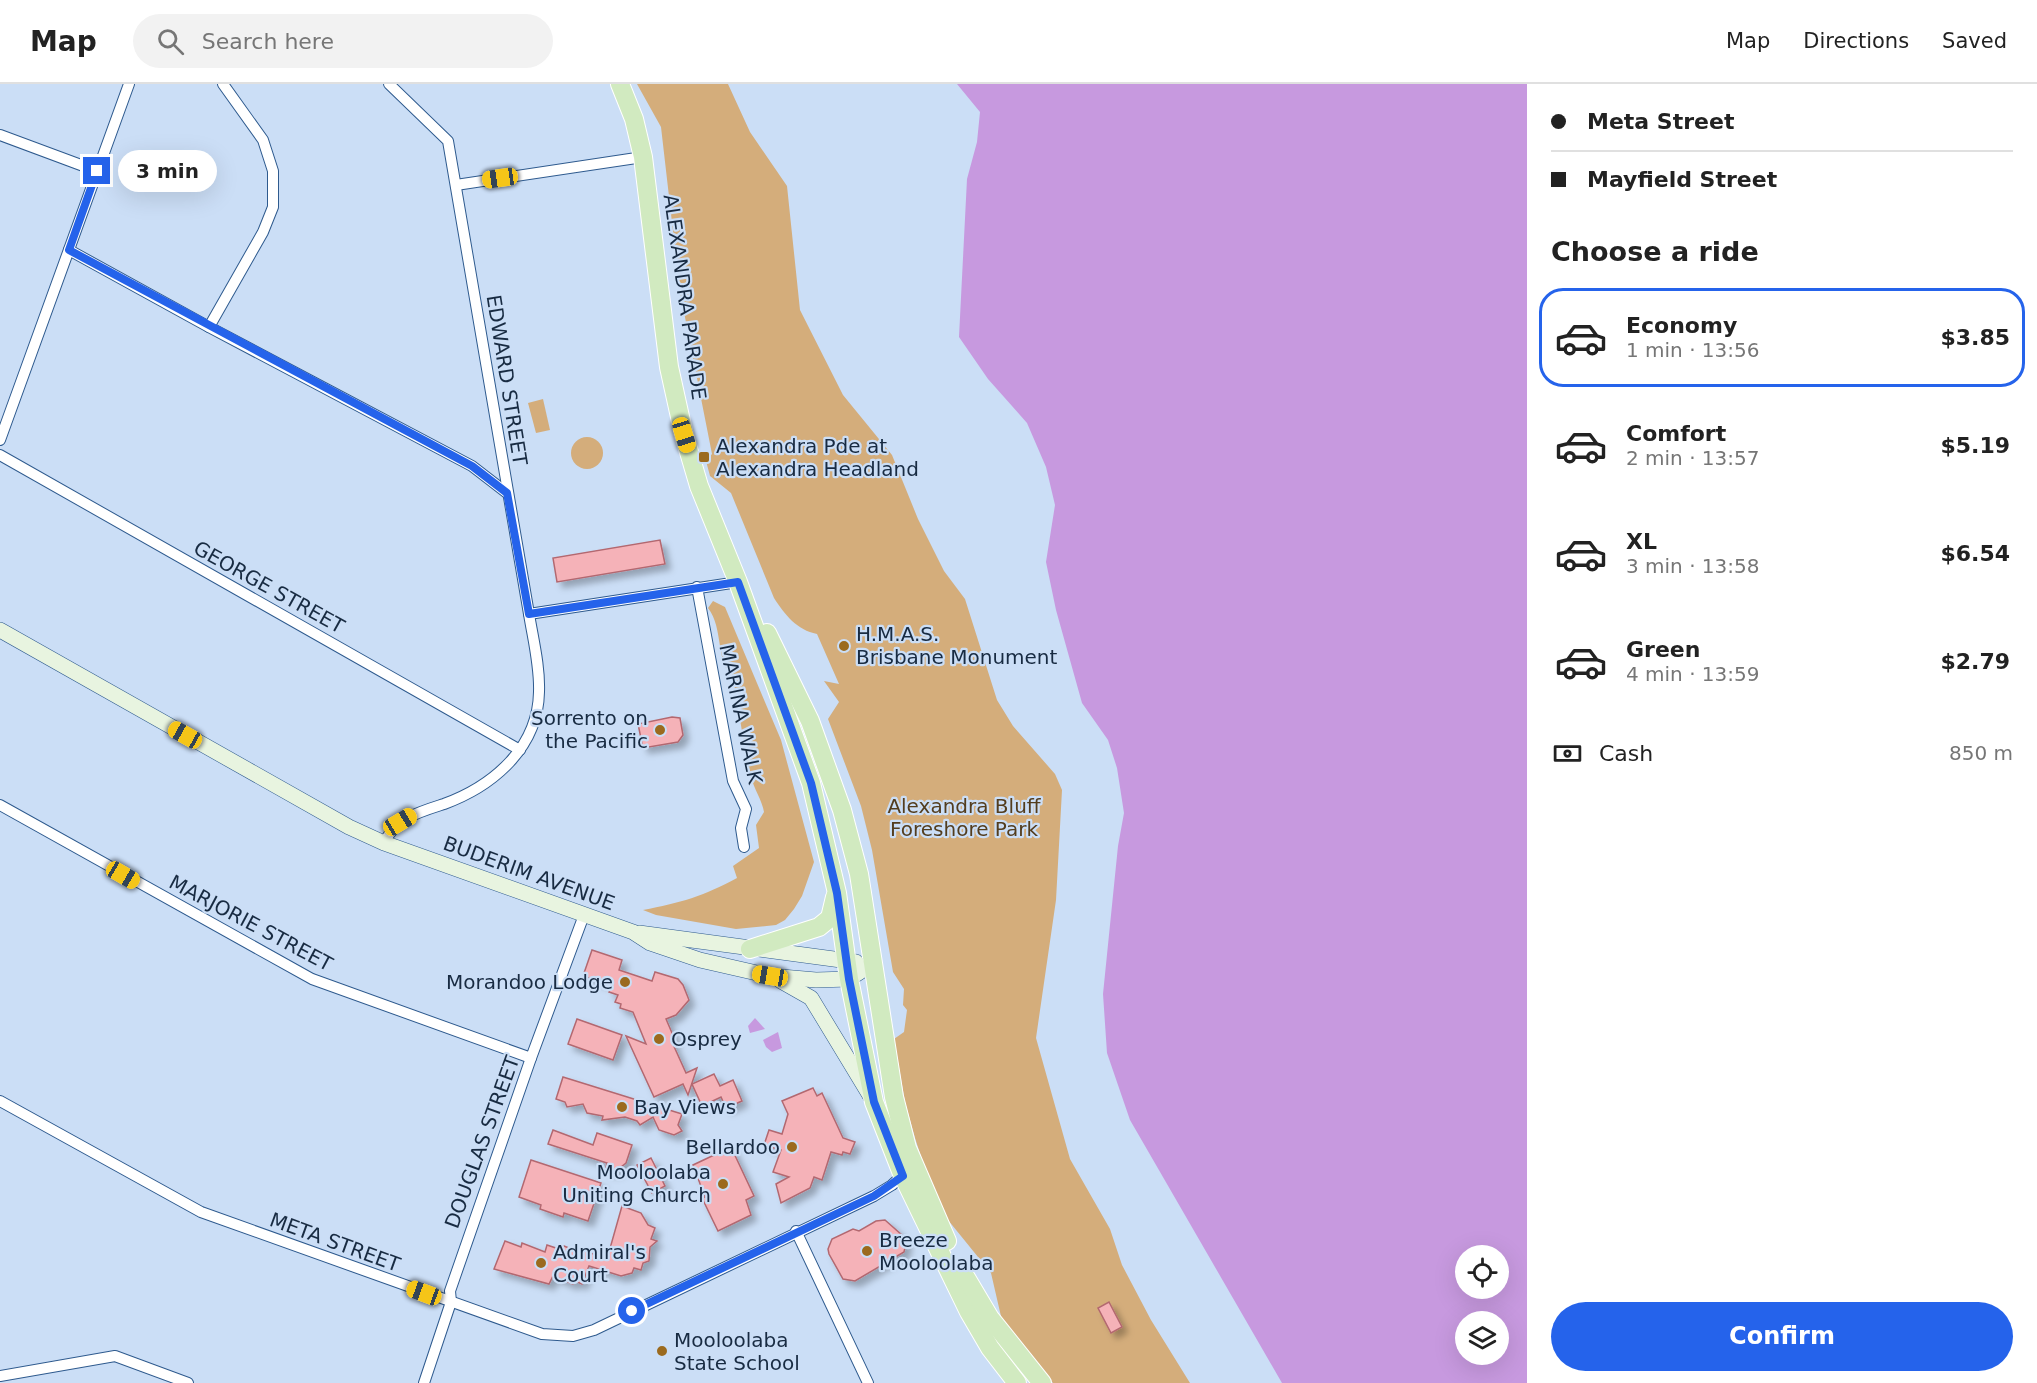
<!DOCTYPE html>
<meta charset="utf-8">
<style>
:root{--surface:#fff;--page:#f2f2f2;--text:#222;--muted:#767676;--line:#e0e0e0;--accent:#2563eb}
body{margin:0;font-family:"DejaVu Sans",sans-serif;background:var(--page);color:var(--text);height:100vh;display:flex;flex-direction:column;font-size:22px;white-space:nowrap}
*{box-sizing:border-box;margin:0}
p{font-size:20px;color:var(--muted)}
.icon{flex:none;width:33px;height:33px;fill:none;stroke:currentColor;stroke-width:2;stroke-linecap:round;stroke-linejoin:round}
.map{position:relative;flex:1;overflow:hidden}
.drawer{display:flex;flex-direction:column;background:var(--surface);width:510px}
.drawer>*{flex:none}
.banner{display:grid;align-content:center;height:132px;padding:0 24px;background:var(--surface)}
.controls{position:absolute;left:1455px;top:1161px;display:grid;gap:12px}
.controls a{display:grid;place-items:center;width:54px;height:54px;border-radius:50%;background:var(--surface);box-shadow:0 6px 24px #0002;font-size:30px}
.end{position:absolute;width:27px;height:27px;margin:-14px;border:8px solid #2563eb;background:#fff;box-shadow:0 0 0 3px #fff}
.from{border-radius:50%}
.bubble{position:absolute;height:42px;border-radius:21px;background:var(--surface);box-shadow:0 6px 24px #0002;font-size:20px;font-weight:600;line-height:42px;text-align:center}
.car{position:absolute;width:18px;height:36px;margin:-18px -9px;border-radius:8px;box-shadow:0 0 4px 2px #0007;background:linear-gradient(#f5c518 24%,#345 0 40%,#f5c518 0 76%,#345 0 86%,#f5c518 0)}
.banner b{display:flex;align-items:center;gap:21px;height:57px;font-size:22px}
.banner b+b{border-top:2px solid var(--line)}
.banner i{width:15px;height:15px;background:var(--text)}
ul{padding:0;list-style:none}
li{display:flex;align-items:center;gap:18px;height:99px;margin:0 12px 9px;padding:0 12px;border:3px solid transparent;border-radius:24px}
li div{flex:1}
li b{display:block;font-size:22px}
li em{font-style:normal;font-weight:600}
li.selected{border-color:var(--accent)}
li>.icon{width:54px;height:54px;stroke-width:1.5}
h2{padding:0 24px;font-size:27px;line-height:72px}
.pay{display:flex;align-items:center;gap:15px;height:66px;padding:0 24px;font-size:22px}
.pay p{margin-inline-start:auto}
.button{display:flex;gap:12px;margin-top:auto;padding:12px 24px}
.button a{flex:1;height:69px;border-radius:36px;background:var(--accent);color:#fff;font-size:24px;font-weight:600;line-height:69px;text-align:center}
header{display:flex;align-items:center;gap:36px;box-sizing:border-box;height:84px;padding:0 30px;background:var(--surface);border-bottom:2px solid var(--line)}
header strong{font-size:28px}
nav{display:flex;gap:33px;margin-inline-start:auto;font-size:21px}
.search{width:420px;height:54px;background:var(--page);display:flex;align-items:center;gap:15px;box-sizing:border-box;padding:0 21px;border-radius:33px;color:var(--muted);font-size:22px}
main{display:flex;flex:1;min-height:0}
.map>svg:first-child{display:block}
.green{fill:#d4ad7b}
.water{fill:#c799df;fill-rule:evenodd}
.building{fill:#f5b2b8;stroke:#b36870;stroke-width:1.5;filter:url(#shadow)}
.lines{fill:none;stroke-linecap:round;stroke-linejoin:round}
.street-casing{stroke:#2e5a8e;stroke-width:12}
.secondary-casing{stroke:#2e5a8e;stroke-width:16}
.primary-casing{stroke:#fff;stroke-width:20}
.street{stroke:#fff;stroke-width:10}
.secondary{stroke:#e8f4e0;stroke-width:15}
.primary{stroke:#d1eac0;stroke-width:18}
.route{stroke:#2563eb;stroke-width:8}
.poi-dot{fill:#9b6a1e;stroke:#cbdef6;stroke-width:2}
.labels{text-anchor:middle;stroke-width:4.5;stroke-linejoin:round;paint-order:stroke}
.street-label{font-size:20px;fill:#182b42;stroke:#cbdef6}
.poi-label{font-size:20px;fill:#182b42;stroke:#cbdef6;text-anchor:start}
.park-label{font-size:20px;fill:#533d1e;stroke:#cbdef6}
</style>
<header>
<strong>Map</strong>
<div class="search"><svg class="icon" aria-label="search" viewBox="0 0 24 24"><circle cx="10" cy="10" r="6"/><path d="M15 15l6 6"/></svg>Search here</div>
<nav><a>Map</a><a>Directions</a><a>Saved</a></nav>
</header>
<main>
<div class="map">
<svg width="1527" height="1299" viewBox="0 0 1527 1299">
<defs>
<filter id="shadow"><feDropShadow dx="5.5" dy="5.5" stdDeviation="3" flood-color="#0004"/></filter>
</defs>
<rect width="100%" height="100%" fill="#cbdef6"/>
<g class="green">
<path d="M637,0H728L750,48L787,102L800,226L843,311L892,371L918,435L944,487L965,515L997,616L1013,642L1055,690L1062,706L1056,816L1036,954L1070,1075L1110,1145L1122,1181L1151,1236L1190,1299H1053L1003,1241L991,1189L948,1136L925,1085L915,1054L905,1018L894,955L904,948L907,926L903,921L904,905L893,888L872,766L861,722L828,635L839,618L824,597L839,600L817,550C797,546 785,531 774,514L731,409L710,392L706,377L712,370L680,208L661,43Z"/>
<polygon points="543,315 550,346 536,349 528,319"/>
<circle cx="587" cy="369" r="16"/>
<path d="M713,517L725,523L781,656L814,778L802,812L794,825L785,836L776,841L736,845L656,831L643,826C680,819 704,812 737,794L733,782L759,764L756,741L764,728C762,716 754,705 751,693C743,660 739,626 733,594C715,576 724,545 708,524Z"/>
</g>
<g class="water">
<path d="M957,0H1527V1299H1282L1130,1036L1107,969L1103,910L1118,762L1124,729L1117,684L1108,656L1082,619L1056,526L1046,478L1055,421L1046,383L1027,339L988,295L959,253L967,95L977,58L980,28ZM1466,1172H1498V1204H1466ZM1466,1238H1498V1270H1466Z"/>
<polygon points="755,934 765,945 750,949 748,942"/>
<polygon points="778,948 782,964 772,968 766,963 763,956"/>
</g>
<g class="building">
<polygon points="660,456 665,480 557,498 553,474"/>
<polygon points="672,633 680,634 683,651 678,658 643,664 638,640"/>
<polygon points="592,866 622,876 619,886 652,897 655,888 678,895 683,901 689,916 676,931 666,935 675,956 672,958 686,989 697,984 688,1011 683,1000 654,1013 626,952 646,960 633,928 620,924 621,920 615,918 618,911 609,908 612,901 583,892"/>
<polygon points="577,935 622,951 613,976 568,960"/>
<polygon points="714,990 720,1002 733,996 742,1017 726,1024 721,1013 702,1022 692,1000"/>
<polygon points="563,993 682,1030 678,1041 682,1047 674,1051 659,1046 653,1033 640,1041 637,1037 625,1033 602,1036 603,1032 587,1029 583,1020 567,1023 565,1018 556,1015"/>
<polygon points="813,1004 817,1012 822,1009 843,1054 855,1058 850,1070 843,1068 842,1071 831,1068 822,1096 814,1093 810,1104 781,1119 776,1100 789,1093 773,1088 781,1066 764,1061 769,1046 782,1050 788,1030 782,1017"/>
<polygon points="553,1046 593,1061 597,1049 632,1061 626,1079 616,1087 605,1087 607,1079 548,1060"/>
<polygon points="731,1063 754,1112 746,1116 751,1131 718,1147 702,1114 705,1113 693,1081"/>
<polygon points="651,1074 665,1102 652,1109 637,1081"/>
<polygon points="531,1076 601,1099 588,1137 564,1129 563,1133 540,1125 541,1121 519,1113"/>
<polygon points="622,1122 641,1129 648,1141 655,1144 651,1155 657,1157 650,1163 649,1177 643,1179 641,1186 634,1184 632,1189 621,1192 589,1182 582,1200 575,1197 573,1200 553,1192 549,1200 494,1185 505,1157 521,1163 522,1159 545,1168 547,1161 562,1166 564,1162 576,1167 577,1164 607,1175"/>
<polygon points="885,1136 903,1152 906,1159 904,1168 855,1197 843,1195 829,1170 828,1165 832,1155 853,1145 859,1147 876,1137"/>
<polygon points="1109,1218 1122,1243 1111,1249 1098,1224"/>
</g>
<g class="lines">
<g class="street-casing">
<g id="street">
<polyline points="0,51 97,87"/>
<polyline points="456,101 643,73"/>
<polyline points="69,166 209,243 472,382 507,409"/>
<polyline points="209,243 263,148 273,123 273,87 263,56 223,0"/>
<polyline points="0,356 129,0"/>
<polyline points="0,371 520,666"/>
<polyline points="697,503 733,697 746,725 741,744 744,763"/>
<polyline points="529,530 738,498"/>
<polyline points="0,721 312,895 531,974"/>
<path d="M384,759C396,734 419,728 444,720C493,702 538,664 539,608C540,582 533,555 529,530L448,57L389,0"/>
<polyline points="0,1017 201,1128 542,1250 573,1252 594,1246 874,1112 892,1101 906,1088"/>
<polyline points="796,1147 868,1299"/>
<polyline points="0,1292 115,1272 188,1299"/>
<polyline points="424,1299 451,1218 450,1207 531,974 584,831"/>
</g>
</g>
<g class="secondary-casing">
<g id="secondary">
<polyline points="0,546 349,743 384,759 633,848 650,859 700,876 770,892 816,896 849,895 872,880"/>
<polyline points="639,849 856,878"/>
<polyline points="781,897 811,914 871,1013"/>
</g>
</g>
<g class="primary-casing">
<g id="primary">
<polyline points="620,0 634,35 643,73 669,283 684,351 699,402 738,498 811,699 837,809 849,895 874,1018 903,1092 969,1228 990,1264 1017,1299"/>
<polyline points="767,549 810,637 842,726 859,790 894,1013 907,1064 947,1157"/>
<polyline points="750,865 819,843 830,834 835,813"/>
<polyline points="962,1187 990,1234 1042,1299"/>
</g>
</g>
<use href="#street" class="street"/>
<use href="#secondary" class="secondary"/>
<use href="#primary" class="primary"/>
</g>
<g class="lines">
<polyline class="route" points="97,87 69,166 472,382 507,409 529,530 738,498 811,699 837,809 849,895 874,1018 903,1092 874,1112 632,1227"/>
</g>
<g class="poi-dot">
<rect x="698" y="367" width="12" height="12" rx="3"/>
<circle cx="844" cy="562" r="6"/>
<circle cx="660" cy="646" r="6"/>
<circle cx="625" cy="898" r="6"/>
<circle cx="659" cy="955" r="6"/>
<circle cx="622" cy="1023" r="6"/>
<circle cx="792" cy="1063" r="6"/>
<circle cx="723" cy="1100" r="6"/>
<circle cx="867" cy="1167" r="6"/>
<circle cx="541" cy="1179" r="6"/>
<circle cx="662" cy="1267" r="6"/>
</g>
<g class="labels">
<g class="street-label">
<text transform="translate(685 213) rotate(82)" y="7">ALEXANDRA PARADE</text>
<text transform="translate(507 296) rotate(81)" y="7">EDWARD STREET</text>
<text transform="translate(269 503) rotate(29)" y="7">GEORGE STREET</text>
<text transform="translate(741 630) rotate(78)" y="7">MARINA WALK</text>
<text transform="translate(529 789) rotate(20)" y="7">BUDERIM AVENUE</text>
<text transform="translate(251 839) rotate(28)" y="7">MARJORIE STREET</text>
<text transform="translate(482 1058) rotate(-70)" y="7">DOUGLAS STREET</text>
<text transform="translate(335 1158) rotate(20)" y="7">META STREET</text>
</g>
<g class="poi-label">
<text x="716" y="369">Alexandra Pde at<tspan x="716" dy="23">Alexandra Headland</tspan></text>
<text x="856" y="557">H.M.A.S.<tspan x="856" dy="23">Brisbane Monument</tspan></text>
<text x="648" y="641" text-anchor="end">Sorrento on<tspan x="648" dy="23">the Pacific</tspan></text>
<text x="613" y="905" text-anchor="end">Morandoo Lodge</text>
<text x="671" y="962">Osprey</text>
<text x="634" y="1030">Bay Views</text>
<text x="780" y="1070" text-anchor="end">Bellardoo</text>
<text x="711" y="1095" text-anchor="end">Mooloolaba<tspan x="711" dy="23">Uniting Church</tspan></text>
<text x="879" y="1163">Breeze<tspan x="879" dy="23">Mooloolaba</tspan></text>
<text x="553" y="1175">Admiral's<tspan x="553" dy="23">Court</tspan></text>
<text x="674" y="1263">Mooloolaba<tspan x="674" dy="23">State School</tspan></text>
</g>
<g class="park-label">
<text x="964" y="729">Alexandra Bluff<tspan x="964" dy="23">Foreshore Park</tspan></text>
</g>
</g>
</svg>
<div class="controls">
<a><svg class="icon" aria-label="locate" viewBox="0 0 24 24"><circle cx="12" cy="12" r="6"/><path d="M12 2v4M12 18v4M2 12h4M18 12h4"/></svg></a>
<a><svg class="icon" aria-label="layers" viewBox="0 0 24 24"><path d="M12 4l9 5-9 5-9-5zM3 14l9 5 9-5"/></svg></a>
</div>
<i class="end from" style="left:632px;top:1227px"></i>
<i class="end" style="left:97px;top:87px"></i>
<div class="bubble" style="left:118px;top:66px;width:99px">3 min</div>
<i class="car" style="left:500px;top:94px;rotate:262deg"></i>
<i class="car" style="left:684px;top:351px;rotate:163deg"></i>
<i class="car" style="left:185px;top:651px;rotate:299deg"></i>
<i class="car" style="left:400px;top:738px;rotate:59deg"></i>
<i class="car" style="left:123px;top:791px;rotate:120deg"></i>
<i class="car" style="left:770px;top:892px;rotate:280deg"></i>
<i class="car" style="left:424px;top:1209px;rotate:290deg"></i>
</div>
<section class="drawer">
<div class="banner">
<b><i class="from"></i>Meta Street</b>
<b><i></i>Mayfield Street</b>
</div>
<h2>Choose a ride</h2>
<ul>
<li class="selected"><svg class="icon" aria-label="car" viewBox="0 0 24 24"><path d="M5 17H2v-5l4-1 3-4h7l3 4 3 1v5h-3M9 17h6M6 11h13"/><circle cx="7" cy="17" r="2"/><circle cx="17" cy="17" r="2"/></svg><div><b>Economy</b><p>1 min · 13:56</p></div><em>$3.85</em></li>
<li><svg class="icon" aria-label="car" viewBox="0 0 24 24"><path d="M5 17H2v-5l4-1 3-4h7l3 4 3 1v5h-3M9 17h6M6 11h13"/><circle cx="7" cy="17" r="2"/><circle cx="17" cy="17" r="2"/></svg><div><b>Comfort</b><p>2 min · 13:57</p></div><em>$5.19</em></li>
<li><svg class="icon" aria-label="car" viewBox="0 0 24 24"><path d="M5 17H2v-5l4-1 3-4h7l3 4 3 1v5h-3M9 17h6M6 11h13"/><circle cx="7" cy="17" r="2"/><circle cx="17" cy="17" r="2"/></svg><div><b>XL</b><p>3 min · 13:58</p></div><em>$6.54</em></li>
<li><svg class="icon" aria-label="car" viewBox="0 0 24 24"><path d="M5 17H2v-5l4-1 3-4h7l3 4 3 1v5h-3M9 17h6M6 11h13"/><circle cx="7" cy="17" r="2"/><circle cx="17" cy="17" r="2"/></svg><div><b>Green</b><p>4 min · 13:59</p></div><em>$2.79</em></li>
</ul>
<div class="pay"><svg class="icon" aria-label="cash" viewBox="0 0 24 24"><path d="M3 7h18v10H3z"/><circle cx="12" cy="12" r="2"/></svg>Cash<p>850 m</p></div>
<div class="button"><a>Confirm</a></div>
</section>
</main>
